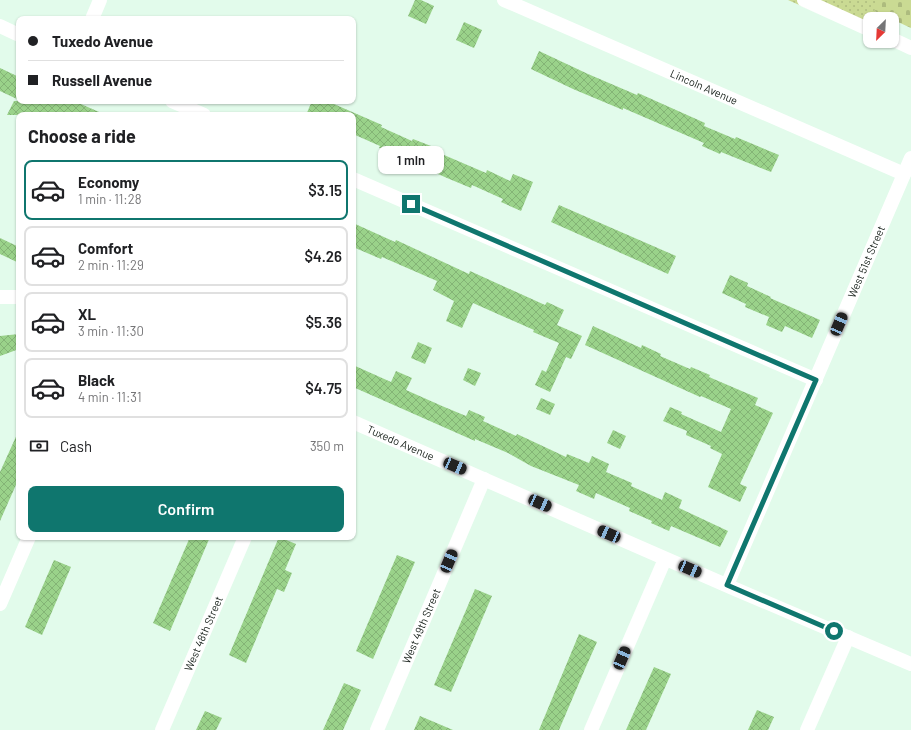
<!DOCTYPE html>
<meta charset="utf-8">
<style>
:root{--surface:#fff;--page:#f2f2f2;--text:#202124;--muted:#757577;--line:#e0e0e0;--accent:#0f766e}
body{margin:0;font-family:Barlow,sans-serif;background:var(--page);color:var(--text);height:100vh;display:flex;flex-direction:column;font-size:15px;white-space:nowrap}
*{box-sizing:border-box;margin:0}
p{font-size:13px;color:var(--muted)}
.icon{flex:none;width:22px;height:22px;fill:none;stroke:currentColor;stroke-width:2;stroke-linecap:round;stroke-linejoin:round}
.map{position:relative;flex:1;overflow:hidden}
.details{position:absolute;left:16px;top:112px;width:340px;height:428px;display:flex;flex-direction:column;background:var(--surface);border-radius:8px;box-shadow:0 1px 3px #0004}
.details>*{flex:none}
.top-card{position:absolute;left:16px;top:16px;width:340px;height:88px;border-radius:8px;box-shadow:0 1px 3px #0004;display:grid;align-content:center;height:88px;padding:0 12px;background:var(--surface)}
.needle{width:26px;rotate:204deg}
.fabs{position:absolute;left:863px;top:12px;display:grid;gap:8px}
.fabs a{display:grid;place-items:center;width:36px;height:36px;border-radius:8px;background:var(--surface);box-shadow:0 1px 3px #0004;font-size:20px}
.end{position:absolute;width:18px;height:18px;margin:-9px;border:5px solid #0f766e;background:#fff;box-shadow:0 0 0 2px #fff}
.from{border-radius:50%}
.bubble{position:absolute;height:28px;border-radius:8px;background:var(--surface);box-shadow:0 1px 3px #0004;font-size:13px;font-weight:600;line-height:28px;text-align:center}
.car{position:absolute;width:12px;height:24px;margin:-12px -6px;border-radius:5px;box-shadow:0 0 3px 1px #0007;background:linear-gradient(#222 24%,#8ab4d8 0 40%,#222 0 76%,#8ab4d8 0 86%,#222 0)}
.top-card b{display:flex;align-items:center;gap:14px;height:38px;font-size:15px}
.top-card b+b{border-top:1px solid var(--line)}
.top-card i{width:10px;height:10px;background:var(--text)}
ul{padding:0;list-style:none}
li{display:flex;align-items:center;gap:12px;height:60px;margin:0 8px 6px;padding:0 4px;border:2px solid var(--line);border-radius:8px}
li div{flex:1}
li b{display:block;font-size:15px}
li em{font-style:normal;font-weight:600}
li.active{border-color:var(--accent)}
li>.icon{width:36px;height:36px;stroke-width:1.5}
h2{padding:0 12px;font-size:18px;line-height:48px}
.pay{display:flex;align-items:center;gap:10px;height:44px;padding:0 12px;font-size:15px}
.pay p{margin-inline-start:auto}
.primary-button{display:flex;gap:8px;margin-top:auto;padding:8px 12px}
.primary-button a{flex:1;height:46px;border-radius:8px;background:var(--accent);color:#fff;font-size:16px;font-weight:600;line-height:46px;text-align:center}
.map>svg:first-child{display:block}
.grass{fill:url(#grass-dots)}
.cemetery{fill:url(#cemetery-stones)}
.building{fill:url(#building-cross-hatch)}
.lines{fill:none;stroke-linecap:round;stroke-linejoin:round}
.minor{stroke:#fff;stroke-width:14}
.route{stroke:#0f766e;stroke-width:5}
.labels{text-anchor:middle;stroke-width:4;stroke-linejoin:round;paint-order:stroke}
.street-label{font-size:11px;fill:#151e18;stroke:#fff}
</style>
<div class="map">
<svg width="911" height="730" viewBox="0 0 911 730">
<defs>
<pattern id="grass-dots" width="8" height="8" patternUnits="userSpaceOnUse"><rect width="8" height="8" fill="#cada93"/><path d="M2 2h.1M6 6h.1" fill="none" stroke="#adbb7e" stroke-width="1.8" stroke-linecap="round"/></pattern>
<pattern id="cemetery-stones" width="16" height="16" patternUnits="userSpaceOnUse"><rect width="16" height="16" fill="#cada93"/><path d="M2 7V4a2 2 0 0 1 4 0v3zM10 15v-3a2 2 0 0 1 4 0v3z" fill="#adbb7e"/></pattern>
<pattern id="building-cross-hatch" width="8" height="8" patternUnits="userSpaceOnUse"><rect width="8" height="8" fill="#9ad28a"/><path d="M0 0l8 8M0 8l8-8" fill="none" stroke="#84b476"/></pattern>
</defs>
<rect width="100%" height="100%" fill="#e2fbeb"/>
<polygon class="grass" points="788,0 880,0 872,19 870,19 870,23 865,34"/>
<polygon class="cemetery" points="879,0 911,0 911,28 874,11"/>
<g class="building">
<polygon points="415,0 421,0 434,6 426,24 408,16"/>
<polygon points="464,22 482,30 474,48 456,40"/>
<polygon points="539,51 588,74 637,95 638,93 705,123 704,126 735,139 736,137 779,155 771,172 721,152 720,154 702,146 704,143 623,108 623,110 573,89 531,69"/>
<polygon points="0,68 19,77 19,100 0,91"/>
<polygon points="14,101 74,101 106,115 7,115"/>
<polygon points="312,101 327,101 382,125 381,127 412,141 413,139 431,146 430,149 486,173 487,170 510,181 513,174 533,182 521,211 501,202 503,199 472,185 471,188 447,178 429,170 430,167 398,154 397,156 379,148 380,146 353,134 353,115 306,115"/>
<polygon points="559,205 676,256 668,274 551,222"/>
<polygon points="353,223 395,242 396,240 469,274 470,271 545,305 547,302 564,310 557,325 582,336 571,359 566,357 550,392 535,385 542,370 546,372 559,343 533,332 534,330 473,303 462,328 446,321 454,301 433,290 437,281 382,257 381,259 353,247"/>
<polygon points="0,238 19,247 19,263 0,254"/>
<polygon points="730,275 748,283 747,286 771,297 770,298 820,320 812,338 785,326 782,332 766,325 769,317 745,307 746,304 722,293"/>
<polygon points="593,326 641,348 642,345 661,354 660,356 690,369 691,367 710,375 709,377 758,398 755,405 773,413 740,484 747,487 740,502 708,487 722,454 710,448 711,446 686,435 687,431 663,421 670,407 682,412 681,414 721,432 731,409 701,396 700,397 585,345"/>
<polygon points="19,334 19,349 0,356 0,336"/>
<polygon points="418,342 432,348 425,364 411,358"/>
<polygon points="353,365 391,382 396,371 412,378 406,390 442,406 466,416 469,410 485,417 483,421 516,436 517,434 566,457 567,454 589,463 592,456 609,464 606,472 632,483 631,486 662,500 665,492 682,500 679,508 728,531 720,547 671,526 669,531 651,523 652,521 629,511 630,508 596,493 594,499 576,491 579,485 531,466 508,453 475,439 475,441 353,387"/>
<polygon points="468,368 481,373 475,386 463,380"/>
<polygon points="541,398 555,404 550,415 536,409"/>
<polygon points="19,430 19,478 0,521 0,472"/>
<polygon points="613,430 626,436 620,449 607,443"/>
<polygon points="190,537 210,537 170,631 153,623"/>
<polygon points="279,537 296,544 285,570 292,573 284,592 277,589 246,663 229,655"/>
<polygon points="397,555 415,562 373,659 356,651"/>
<polygon points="54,560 71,567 42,635 25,627"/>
<polygon points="475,589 492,596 451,692 434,685"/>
<polygon points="579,634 597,642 585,669 559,730 539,730"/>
<polygon points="654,667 671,674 646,730 626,730"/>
<polygon points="344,683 361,690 353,708 343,730 323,730"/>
<polygon points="757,710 774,717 768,730 748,730"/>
<polygon points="205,711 222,718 216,730 196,730"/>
<polygon points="420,716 453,730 414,730"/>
</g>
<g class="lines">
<g class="minor">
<path id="s1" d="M504,0L904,174"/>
<polyline points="804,0 870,30"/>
<polyline points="92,19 100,0"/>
<polyline points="0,26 19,35"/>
<polyline points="892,39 911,48"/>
<polyline points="172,101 204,115"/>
<polyline points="353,179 816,380"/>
<polyline points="0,297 19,297"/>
<path id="s2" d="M353,422L735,589L911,664"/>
<path id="s3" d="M727,585L911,158"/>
<polyline points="0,604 29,537"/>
<path id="s4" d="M162,730L245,537"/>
<path id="s5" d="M377,730L484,479"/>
<polyline points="591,730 665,559"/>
<polyline points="807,730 848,637"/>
</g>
</g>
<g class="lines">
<polyline class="route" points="411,204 816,380 727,585 834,631"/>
</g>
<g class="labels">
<g class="street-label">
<text dy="4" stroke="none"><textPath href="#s1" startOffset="218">Lincoln Avenue</textPath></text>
<text dy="4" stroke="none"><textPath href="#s3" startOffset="352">West 51st Street</textPath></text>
<text dy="4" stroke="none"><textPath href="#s2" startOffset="52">Tuxedo Avenue</textPath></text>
<text dy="4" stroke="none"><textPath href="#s5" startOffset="113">West 49th Street</textPath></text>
<text dy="4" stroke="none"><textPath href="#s4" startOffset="105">West 48th Street</textPath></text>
</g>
</g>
</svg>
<div class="fabs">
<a><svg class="needle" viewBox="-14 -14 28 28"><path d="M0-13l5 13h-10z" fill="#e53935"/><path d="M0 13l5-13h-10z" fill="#757577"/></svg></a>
</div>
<i class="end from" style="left:834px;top:631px"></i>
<i class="end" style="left:411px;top:204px"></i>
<div class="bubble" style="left:378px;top:146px;width:66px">1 min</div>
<i class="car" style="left:839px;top:324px;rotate:23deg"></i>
<i class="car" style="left:455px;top:466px;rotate:113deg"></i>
<i class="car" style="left:540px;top:503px;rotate:114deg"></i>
<i class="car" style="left:609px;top:534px;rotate:294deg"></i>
<i class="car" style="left:449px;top:561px;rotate:23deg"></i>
<i class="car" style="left:690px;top:569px;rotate:113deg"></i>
<i class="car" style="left:622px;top:658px;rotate:23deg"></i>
<div class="top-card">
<b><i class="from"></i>Tuxedo Avenue</b>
<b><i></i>Russell Avenue</b>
</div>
<section class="details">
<h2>Choose a ride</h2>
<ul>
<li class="active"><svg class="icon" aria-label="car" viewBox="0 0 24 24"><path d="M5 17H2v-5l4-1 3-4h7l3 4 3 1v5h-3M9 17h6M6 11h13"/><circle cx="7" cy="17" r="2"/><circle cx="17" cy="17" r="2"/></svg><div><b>Economy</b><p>1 min · 11:28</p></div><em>$3.15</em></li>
<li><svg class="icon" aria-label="car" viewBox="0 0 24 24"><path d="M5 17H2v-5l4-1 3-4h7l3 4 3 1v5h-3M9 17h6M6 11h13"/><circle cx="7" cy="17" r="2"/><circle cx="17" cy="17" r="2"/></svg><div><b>Comfort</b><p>2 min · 11:29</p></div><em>$4.26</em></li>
<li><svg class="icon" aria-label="car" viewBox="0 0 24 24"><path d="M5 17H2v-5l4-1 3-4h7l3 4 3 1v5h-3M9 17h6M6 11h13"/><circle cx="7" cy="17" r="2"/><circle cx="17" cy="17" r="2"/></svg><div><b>XL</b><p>3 min · 11:30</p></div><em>$5.36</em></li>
<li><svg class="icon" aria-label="car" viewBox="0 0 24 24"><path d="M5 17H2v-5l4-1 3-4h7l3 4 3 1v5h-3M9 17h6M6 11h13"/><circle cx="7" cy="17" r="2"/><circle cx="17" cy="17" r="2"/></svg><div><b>Black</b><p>4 min · 11:31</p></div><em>$4.75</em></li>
</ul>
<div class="pay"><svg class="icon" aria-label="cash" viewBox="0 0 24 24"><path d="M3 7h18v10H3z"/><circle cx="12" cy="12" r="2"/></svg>Cash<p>350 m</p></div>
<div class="primary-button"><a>Confirm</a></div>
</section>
</div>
